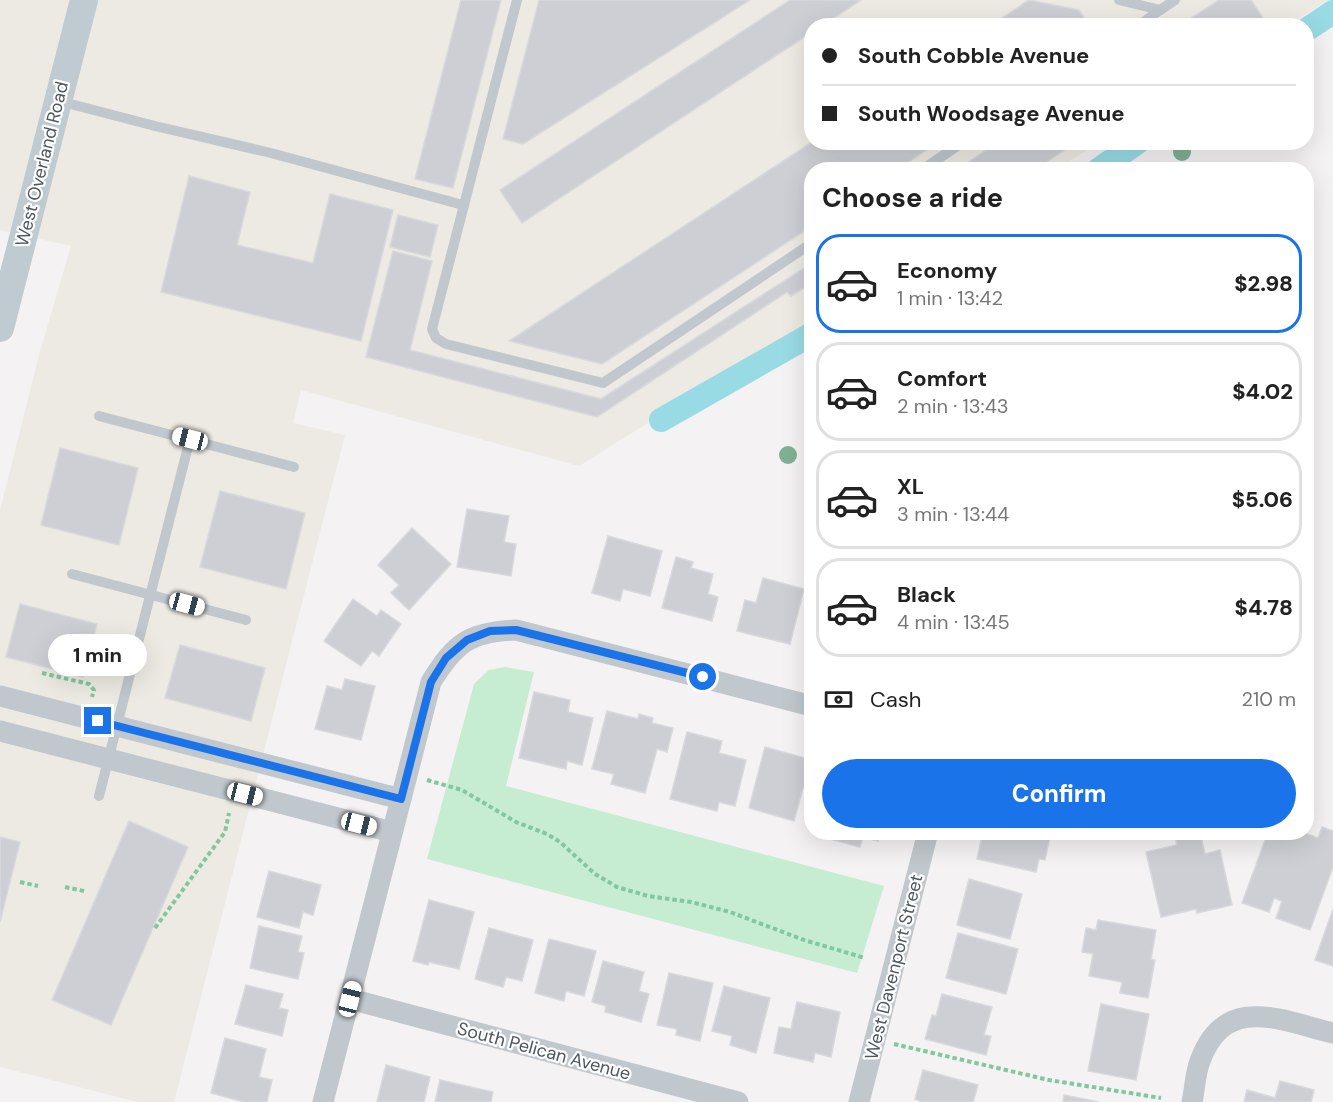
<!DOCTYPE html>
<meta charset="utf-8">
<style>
:root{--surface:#fff;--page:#f2f2f2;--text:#222;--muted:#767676;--line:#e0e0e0;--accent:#1a73e8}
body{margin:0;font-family:"DM Sans",sans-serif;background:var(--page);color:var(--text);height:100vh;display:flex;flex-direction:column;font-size:22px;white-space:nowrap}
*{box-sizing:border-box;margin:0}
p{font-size:20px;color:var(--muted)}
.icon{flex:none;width:33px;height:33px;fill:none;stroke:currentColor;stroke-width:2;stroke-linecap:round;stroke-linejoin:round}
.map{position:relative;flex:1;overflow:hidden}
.sheet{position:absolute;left:804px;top:162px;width:510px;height:678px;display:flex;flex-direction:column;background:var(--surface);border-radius:24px;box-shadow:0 6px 24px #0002}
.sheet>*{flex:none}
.top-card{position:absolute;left:804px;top:18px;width:510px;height:132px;border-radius:24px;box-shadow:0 6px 24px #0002;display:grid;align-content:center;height:132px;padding:0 18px;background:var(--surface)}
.end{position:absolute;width:27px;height:27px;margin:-14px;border:8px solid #1a73e8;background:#fff;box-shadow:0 0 0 3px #fff}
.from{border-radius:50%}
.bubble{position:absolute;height:42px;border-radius:21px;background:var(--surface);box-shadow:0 6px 24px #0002;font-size:20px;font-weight:800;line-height:42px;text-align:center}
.car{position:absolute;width:18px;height:36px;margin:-18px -9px;border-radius:8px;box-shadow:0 0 4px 2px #0007;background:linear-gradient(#fff 24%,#345 0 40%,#fff 0 76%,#345 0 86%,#fff 0)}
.top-card b{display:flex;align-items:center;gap:21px;height:57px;font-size:22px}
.top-card b+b{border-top:2px solid var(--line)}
.top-card i{width:15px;height:15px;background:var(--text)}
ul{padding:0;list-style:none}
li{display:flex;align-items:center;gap:18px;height:99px;margin:0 12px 9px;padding:0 6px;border:3px solid var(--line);border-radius:24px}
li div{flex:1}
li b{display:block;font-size:22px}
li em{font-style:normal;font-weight:800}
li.current{border-color:var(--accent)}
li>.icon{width:54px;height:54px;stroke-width:1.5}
h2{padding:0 18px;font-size:27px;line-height:72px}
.pay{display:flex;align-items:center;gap:15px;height:66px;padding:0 18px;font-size:22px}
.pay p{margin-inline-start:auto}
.button{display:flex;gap:12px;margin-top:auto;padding:12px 18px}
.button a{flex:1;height:69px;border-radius:36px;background:var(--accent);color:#fff;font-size:24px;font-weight:800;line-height:69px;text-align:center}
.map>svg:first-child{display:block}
.commercial{fill:#edeae3}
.green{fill:#c6ecd2}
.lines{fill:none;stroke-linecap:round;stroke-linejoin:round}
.canal{stroke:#98dbe5;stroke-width:24}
.building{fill:#cdcfd4;stroke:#d7d9dd;stroke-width:1.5}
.path{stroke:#81c79f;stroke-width:4;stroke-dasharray:4.5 3;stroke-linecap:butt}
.lane{stroke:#c0c7cd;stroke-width:10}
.street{stroke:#c0c7cd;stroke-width:21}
.secondary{stroke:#c0cad1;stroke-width:28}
.tree{fill:#80b094}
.route{stroke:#1a73e8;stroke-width:8}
.labels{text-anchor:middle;stroke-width:4.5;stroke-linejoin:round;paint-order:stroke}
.street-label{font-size:18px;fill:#4c575e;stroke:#fff}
</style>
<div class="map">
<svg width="1333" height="1102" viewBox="0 0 1333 1102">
<rect width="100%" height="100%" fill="#f4f2f3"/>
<polygon class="commercial" points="0,0 1329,0 1288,25 812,26 812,142 1099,143 1056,169 812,170 811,321 579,466 301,390 293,423 345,435 174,1102 138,1102 0,1067 0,510 39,355 71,246 0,230"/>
<polygon class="green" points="505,667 534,672 506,786 884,886 857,973 427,859 474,684 489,670"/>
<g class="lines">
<g class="canal">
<polyline points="1306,30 1333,12"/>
<polyline points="1098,170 1138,142"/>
<polyline points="661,420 812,334"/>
</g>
</g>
<g class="building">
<polygon points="461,0 501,0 453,188 415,179"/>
<polygon points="539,0 750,0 523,144 503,139"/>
<polygon points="790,0 861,0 822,26 812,26 812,32 522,223 500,190"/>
<polygon points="1029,0 1079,10 1089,26 990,26"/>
<polygon points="1219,0 1251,0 1265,21 1257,26 1179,26"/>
<polygon points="812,142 938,142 897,170 812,170 812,226 602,364 509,341"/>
<polygon points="998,142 1076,142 1035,170 957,170"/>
<polygon points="189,176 250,192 237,245 313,263 330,194 393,210 361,341 161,292"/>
<polygon points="398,215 438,225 430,257 390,247"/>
<polygon points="393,251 432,261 410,350 601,399 812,263 812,283 791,296 787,292 597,417 366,357"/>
<polygon points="60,448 138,468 119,545 41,525"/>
<polygon points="220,491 305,513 286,589 200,567"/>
<polygon points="467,509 509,516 504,542 516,544 511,576 457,567"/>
<polygon points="412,528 451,564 409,610 391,593 399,585 378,565"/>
<polygon points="608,536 662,551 650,596 623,589 620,601 592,593"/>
<polygon points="676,557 693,562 691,568 713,574 708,594 718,597 712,621 662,608"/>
<polygon points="763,578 804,589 790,644 737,631 745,600 756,603"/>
<polygon points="353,599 377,616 381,610 401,624 379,656 372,651 361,666 324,641"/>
<polygon points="20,604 97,624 83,677 6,657"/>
<polygon points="812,610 812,638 805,636"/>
<polygon points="180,645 265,668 251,721 165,698"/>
<polygon points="345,679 375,686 361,740 315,729 327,686 342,690"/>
<polygon points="534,692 570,700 568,712 593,718 582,765 567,761 566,769 519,758"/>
<polygon points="607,711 638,719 639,714 653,718 652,723 673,728 667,752 657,749 645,793 611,784 614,774 592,769"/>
<polygon points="687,732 722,741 719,753 746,760 735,806 719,802 717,811 670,799"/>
<polygon points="765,747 812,760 812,790 803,788 794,821 749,808"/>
<polygon points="129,821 188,847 111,1025 52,1000"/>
<polygon points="1322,827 1333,831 1333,867 1310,930 1276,918 1282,901 1274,898 1269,912 1242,903 1268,832 1302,832 1318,838"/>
<polygon points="815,832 880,832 878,841 863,837 860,847 815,835"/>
<polygon points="983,832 1051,832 1045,860 1039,859 1036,872 977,859"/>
<polygon points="1193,832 1200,832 1205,854 1220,850 1232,905 1197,913 1196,909 1161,917 1146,852 1177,845 1175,837"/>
<polygon points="0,837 20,842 0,922"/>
<polygon points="269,871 321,885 313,915 303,912 299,928 257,917"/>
<polygon points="969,879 1022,894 1010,939 957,925"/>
<polygon points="429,900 474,912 459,969 429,962 428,965 413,961"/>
<polygon points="1333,909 1333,966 1315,960"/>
<polygon points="1098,920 1156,930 1151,959 1155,960 1148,998 1120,993 1122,982 1089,976 1093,954 1082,952 1086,928 1096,930"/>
<polygon points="259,926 302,936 298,952 304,953 298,979 250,968"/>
<polygon points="489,928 533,940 522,981 506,977 503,987 475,979"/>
<polygon points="958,933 1018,949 1006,994 946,978"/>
<polygon points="549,939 596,951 584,996 566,991 564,1001 535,993"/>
<polygon points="603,961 644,972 639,991 649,994 641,1022 605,1012 606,1006 592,1002"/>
<polygon points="669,973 713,983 700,1041 676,1035 677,1029 657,1025"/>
<polygon points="246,985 283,994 279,1008 288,1010 282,1036 235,1024"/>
<polygon points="724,986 770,998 756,1053 730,1045 732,1036 712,1031"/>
<polygon points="942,994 992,1007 984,1035 991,1036 986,1055 925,1039 932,1015 936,1016"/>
<polygon points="797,1002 840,1012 831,1057 815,1053 813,1062 774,1053 779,1027 791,1029"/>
<polygon points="1101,1004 1149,1014 1136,1080 1088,1071"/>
<polygon points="225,1038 266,1049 259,1077 272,1080 267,1102 244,1102 211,1093"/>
<polygon points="386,1065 430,1077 424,1102 377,1102"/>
<polygon points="923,1070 978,1085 973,1102 922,1102 915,1099"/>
<polygon points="440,1080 493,1092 491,1102 435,1102"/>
<polygon points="1280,1081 1314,1090 1311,1102 1244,1102 1247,1090 1275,1098"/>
<polygon points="1064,1095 1099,1102 1063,1102"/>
</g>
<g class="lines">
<g class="path">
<polyline points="42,673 89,684 94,690 92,697"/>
<polyline points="427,780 462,790 516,822 547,834 560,842 595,874 617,887 648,896 691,902 730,912 804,940 865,958"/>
<polyline points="20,882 38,886"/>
<polyline points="65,887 84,891"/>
<polyline points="155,928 225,832 229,813"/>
<polyline points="894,1044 1049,1080 1161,1098"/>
</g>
<g class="lane">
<polyline points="517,0 432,329 436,338 446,344 603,383 812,243"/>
<polyline points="1119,0 1160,10 1138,26"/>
<polyline points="1160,10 1175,0"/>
<polyline points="59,101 155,126 271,153 463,205"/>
<polyline points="922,170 963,142"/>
<polyline points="99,416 294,467"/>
<polyline points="72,574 246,620"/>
<polyline points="99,796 190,439"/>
</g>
<g class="street">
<polyline points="0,696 401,799"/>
<polyline points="0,731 392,832"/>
<polyline points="350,999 738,1102"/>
<path d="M323,1102L431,682C455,643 469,632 516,630L812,706"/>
<polyline points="859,1102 928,832"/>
<path d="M1192,1102C1195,1089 1195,1074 1200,1061C1225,993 1280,1020 1333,1033"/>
</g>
<polyline class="secondary" points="0,328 84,0"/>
</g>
<g class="tree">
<circle cx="1182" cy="152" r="9"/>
<circle cx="788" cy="455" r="9"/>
</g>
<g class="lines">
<polyline class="route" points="98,721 401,799 431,682 446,658 467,640 490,631 516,630 703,677"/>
</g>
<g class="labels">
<g class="street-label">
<text transform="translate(42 164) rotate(-76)" y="6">West Overland Road</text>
<text transform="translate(894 967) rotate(-76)" y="6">West Davenport Street</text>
<text transform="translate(544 1051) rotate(15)" y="6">South Pelican Avenue</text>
</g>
</g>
</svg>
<i class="end from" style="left:703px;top:677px"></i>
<i class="end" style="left:98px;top:721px"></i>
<div class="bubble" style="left:48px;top:634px;width:99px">1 min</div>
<i class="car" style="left:190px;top:439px;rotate:284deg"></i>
<i class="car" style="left:187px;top:604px;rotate:105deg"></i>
<i class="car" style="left:245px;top:794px;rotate:104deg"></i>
<i class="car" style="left:359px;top:824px;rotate:104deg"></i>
<i class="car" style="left:350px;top:999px;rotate:14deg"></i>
<div class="top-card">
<b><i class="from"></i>South Cobble Avenue</b>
<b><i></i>South Woodsage Avenue</b>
</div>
<section class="sheet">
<h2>Choose a ride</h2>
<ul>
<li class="current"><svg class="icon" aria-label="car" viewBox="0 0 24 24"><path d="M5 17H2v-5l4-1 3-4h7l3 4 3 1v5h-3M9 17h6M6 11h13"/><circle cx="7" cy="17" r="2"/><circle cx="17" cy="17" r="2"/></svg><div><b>Economy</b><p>1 min · 13:42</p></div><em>$2.98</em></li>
<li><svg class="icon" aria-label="car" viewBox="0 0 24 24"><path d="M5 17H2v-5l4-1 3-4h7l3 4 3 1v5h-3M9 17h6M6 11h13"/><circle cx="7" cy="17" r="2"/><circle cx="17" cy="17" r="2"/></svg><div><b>Comfort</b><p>2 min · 13:43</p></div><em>$4.02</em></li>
<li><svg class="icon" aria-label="car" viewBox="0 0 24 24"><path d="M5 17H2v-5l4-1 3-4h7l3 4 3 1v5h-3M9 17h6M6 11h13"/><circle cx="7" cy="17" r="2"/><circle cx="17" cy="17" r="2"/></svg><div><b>XL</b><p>3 min · 13:44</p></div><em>$5.06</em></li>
<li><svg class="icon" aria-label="car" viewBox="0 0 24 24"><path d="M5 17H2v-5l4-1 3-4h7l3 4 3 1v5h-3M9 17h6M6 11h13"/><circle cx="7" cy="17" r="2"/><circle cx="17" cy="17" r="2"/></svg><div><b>Black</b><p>4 min · 13:45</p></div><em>$4.78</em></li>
</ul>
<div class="pay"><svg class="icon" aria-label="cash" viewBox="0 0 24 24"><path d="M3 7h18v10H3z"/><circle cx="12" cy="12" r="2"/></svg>Cash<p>210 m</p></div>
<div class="button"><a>Confirm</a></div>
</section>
</div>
